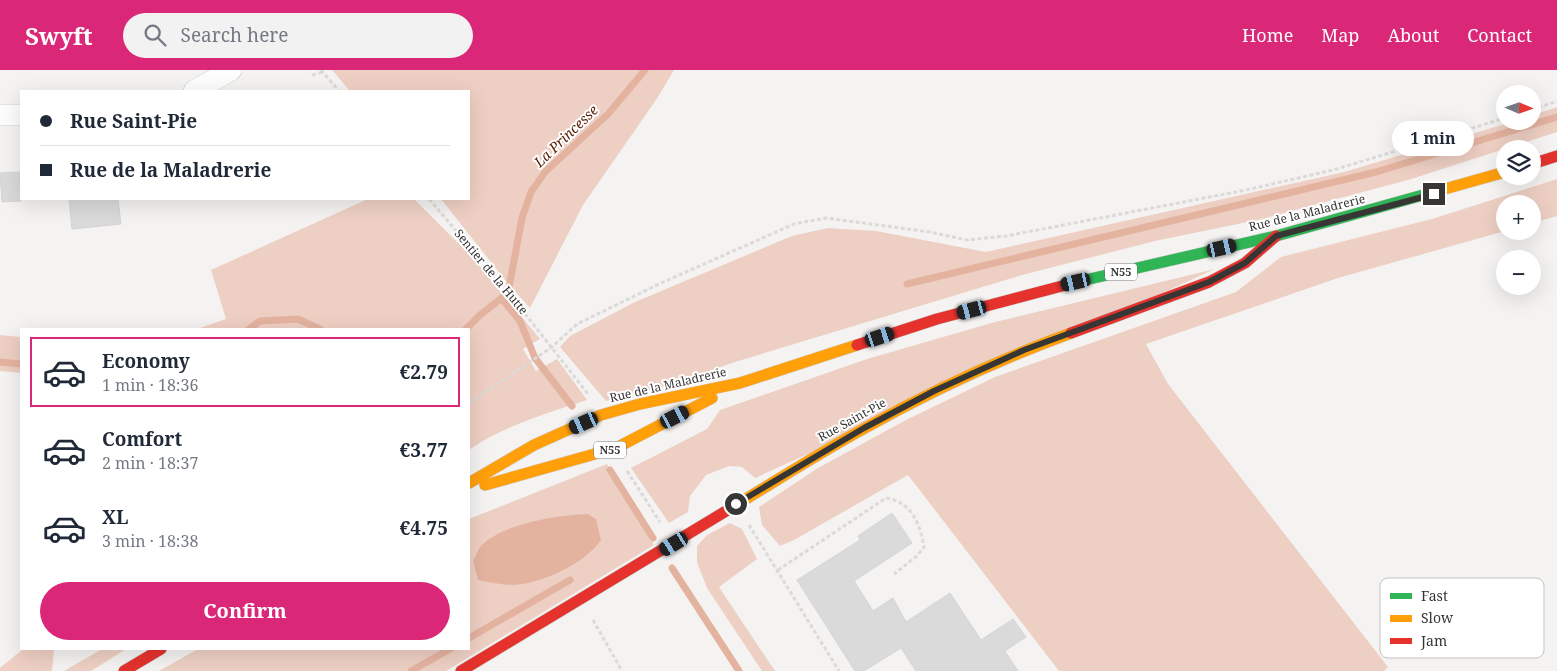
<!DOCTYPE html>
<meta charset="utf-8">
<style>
:root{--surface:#fff;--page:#f2f2f3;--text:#1f2937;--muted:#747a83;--line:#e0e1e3;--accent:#db2777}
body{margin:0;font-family:"Noto Serif",serif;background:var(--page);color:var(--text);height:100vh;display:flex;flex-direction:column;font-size:19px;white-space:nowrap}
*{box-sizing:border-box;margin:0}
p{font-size:16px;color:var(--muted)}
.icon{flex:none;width:28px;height:28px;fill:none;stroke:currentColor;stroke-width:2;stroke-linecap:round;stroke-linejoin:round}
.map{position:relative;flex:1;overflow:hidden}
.sheet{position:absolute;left:20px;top:258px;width:450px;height:322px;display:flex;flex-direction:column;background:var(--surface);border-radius:0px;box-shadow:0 5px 20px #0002}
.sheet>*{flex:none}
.guide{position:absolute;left:20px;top:20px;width:450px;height:110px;border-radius:0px;box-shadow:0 5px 20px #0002;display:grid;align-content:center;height:110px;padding:0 20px;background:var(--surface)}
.needle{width:32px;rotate:92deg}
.fabs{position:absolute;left:1496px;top:15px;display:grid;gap:10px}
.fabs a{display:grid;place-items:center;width:45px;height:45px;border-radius:50%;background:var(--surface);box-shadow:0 5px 20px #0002;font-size:25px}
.end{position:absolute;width:22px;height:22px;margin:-11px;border:6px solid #373635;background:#fff;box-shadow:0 0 0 2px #fff}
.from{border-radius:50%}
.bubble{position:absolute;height:35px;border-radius:18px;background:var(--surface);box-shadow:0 5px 20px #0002;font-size:16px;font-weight:700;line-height:35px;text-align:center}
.car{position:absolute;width:15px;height:30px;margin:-15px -8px;border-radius:6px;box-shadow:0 0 4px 1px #0007;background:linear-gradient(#222 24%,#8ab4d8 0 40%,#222 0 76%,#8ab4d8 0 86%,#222 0)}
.guide b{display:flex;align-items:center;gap:18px;height:48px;font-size:19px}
.guide b+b{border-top:1px solid var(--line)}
.guide i{width:12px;height:12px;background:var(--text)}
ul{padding:9px 0 0;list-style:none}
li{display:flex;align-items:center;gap:15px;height:70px;margin:0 10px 8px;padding:0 10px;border:2px solid transparent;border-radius:0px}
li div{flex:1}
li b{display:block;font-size:19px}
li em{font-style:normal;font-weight:700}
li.active{border-color:var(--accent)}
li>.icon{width:45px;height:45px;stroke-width:1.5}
.button{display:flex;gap:10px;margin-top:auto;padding:10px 20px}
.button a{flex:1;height:58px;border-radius:30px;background:var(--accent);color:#fff;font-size:20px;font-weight:700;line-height:58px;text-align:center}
header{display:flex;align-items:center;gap:30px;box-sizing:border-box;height:70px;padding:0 25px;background:var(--accent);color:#fff}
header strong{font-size:24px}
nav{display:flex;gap:28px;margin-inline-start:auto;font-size:18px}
.search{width:350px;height:45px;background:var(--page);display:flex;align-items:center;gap:12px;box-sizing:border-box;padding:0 18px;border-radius:28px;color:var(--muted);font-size:19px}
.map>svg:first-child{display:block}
.green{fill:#eecfc3}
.water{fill:#e4b3a0}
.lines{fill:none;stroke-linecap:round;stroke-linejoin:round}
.stream{stroke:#e4b3a0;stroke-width:7}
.building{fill:#dbdada;stroke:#d5d4d4}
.street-casing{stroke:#cccbca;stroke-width:22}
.fast-casing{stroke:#cccbca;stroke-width:12}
.slow-casing{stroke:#cccbca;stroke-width:12}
.jam-casing{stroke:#cccbca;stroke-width:12}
.path{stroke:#dbdad9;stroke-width:3;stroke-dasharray:4 2.5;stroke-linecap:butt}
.street{stroke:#fefdfd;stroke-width:21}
.fast{stroke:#30b455;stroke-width:11}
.slow{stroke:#ff9f0a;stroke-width:11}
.jam{stroke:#e5322d;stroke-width:11}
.route{stroke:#373635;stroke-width:6}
.labels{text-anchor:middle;stroke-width:4;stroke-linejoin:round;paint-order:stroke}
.shield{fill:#fff;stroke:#737272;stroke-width:1}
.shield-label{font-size:11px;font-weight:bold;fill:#373635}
.street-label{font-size:12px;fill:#373635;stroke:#fff}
.water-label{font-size:14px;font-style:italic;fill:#591c00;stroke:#fff}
.key{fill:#fff;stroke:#c3c3c2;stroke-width:1}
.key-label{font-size:14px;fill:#373635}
</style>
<header>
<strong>Swyft</strong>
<div class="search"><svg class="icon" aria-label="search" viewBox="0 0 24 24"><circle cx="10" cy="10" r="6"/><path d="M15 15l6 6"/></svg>Search here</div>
<nav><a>Home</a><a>Map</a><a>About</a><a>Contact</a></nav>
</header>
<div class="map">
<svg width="1557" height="601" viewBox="0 0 1557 601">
<rect width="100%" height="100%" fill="#f5f3f2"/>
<g class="green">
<polygon points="332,0 674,0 658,27 583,135 530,238 510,216 441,129 469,129 469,21 350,21"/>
<polygon points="1557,37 1557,62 1408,110 1262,149 1155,171 1022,205 735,292 667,316 606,331 560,277 570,266 635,232 792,166 828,158 876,161 986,182 1344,102 1515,51 1532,51 1533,45"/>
<polygon points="1557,109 1557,146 1533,153 1532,134 1505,134 1505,161 1338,208 1146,274 1168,314 1388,597 1384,601 1059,601 908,405 794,470 780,476 762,455 759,437 818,398 906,350 995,307 1236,222 1281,187 1432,149"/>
<path d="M368,129H414L473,188L540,269L523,279L536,301L557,289L587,330C547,343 504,356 469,380V259H197L226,249L211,200Z"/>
<polygon points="1215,199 755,408 742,397 729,396 706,405 690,426 688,442 669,453 631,398 707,359 720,340 867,289 995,252"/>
<polygon points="0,265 21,267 21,303 0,301"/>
<polygon points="607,394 654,475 446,601 159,601 198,579 469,579 469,449"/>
<polygon points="730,453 742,459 757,489 719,517 775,601 762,601 707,518 697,492 697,476 707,465"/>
<polygon points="23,579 54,579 52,601 0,601 0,598"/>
<polygon points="102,579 126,579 91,601 64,601"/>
</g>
<path class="water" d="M588,444L596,449L601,470C586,493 541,514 513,515C501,515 489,512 478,510L473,491C476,486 478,478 483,474C506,453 558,445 588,444Z"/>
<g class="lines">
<g class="stream">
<polyline points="907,214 1376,102 1557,47"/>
<polyline points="502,229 520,251 535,288 572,336"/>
<polyline points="249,259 260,251 298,249 320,259"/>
<polyline points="466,259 480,245 508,223 522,148 531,122 545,102 608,44 645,0"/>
<polyline points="0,292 21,294"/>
<polyline points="610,400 653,468"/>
<polyline points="672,498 739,601"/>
<polyline points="469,568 570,510"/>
<polyline points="411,601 450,579"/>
</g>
</g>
<g class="building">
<polygon points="21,102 21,131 2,132 0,103"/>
<polygon points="69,129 118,129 121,154 72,159"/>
<polygon points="892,443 912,473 854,511 873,541 893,528 906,552 950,523 981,570 1013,549 1026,567 1005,581 1018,601 916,601 901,578 864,601 855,601 797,510 860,470 858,466"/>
</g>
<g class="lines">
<g class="street-casing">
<g id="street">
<polyline points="194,21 231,0"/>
<polyline points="0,45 21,45"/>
</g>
</g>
<g class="fast-casing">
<polyline id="fast" points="1081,211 1276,166 1441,120"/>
</g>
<g class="slow-casing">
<g id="slow">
<polyline points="1441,120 1505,102"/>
<polyline points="469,413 534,375 601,345 640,334 740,313 857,275"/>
<polyline points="485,415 616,378 712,328"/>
<path d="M731,438C776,411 819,383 865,358C931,321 1000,289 1071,263"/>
</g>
</g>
<g class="jam-casing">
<g id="jam">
<polyline points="1532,94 1557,86"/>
<polyline points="1071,263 1209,212 1245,193 1276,166"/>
<polyline points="857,275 937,249 1081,211"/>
<polyline points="124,601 161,579"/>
<polyline points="461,601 731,438"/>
</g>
</g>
<g class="path">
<polyline points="321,0 339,21"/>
<polyline points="312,5 323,2"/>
<polyline points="1532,40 1557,31"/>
<polyline points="429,129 501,213 588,324"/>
<polyline points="469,333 552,277 577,254 659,214 794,154 826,148 930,162 967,170 1006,166 1246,120 1333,100 1505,48"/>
<polyline points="627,401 660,452"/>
<polyline points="749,455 839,601"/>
<path d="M778,500L886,428C912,432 920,454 924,477L917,486L894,504"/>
<polyline points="593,550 622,601"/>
</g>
<use href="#street" class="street"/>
<use href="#fast" class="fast"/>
<use href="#slow" class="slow"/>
<use href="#jam" class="jam"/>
</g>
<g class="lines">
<polyline class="route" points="736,434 864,358 934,321 1024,280 1209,212 1245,193 1276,166 1434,124"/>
</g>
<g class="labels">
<g class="shield">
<rect x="1105" y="193.5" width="32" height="17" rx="4"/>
<rect x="594" y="371.5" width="32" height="17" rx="4"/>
</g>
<g class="shield-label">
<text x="1121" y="206">N55</text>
<text x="610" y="384">N55</text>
</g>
<g class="street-label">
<text transform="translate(1307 143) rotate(-14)" y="4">Rue de la Maladrerie</text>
<text transform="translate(491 202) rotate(50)" y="4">Sentier de la Hutte</text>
<text transform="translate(668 315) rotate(-13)" y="4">Rue de la Maladrerie</text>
<text transform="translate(852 350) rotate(-29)" y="4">Rue Saint-Pie</text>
</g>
<g class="water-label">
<text transform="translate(566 66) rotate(-44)" y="5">La Princesse</text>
</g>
</g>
<rect x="1380" y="508" width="164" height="80" rx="8" class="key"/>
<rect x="1390" y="523" width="22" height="6" fill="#30b455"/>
<rect x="1390" y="545" width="22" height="7" fill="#ff9f0a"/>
<rect x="1390" y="568" width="22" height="6" fill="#e5322d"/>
<g class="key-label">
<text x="1421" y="531">Fast</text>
<text x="1421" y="553">Slow</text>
<text x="1421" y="576">Jam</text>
</g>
</svg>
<div class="fabs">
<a><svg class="needle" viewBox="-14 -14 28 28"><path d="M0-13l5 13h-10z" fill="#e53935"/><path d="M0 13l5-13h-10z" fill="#747a83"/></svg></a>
<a><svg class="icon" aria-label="layers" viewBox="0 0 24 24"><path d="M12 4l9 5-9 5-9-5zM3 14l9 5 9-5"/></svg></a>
<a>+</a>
<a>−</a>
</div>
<i class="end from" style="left:736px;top:434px"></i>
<i class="end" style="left:1434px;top:124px"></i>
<div class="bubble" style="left:1392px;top:51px;width:82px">1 min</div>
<i class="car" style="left:1222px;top:178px;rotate:77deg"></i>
<i class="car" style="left:1076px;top:212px;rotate:257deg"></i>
<i class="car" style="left:972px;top:240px;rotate:255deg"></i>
<i class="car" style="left:880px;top:267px;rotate:72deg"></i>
<i class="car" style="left:675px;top:347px;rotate:63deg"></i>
<i class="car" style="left:584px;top:353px;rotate:246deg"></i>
<i class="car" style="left:674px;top:474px;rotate:239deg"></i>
<div class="guide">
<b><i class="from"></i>Rue Saint-Pie</b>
<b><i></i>Rue de la Maladrerie</b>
</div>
<section class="sheet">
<ul>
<li class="active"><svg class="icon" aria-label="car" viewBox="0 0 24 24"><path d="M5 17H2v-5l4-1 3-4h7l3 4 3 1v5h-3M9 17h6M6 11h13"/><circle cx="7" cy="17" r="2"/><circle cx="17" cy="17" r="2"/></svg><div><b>Economy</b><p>1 min · 18:36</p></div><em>€2.79</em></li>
<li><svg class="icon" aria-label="car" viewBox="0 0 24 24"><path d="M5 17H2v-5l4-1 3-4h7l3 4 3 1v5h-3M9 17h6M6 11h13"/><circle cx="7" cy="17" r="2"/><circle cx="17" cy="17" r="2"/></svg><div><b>Comfort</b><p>2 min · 18:37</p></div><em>€3.77</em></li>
<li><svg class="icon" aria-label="car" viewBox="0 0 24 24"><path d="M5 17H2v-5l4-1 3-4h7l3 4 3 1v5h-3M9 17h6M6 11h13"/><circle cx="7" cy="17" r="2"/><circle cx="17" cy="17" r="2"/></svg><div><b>XL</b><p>3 min · 18:38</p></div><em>€4.75</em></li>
</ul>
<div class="button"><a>Confirm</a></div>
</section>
</div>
